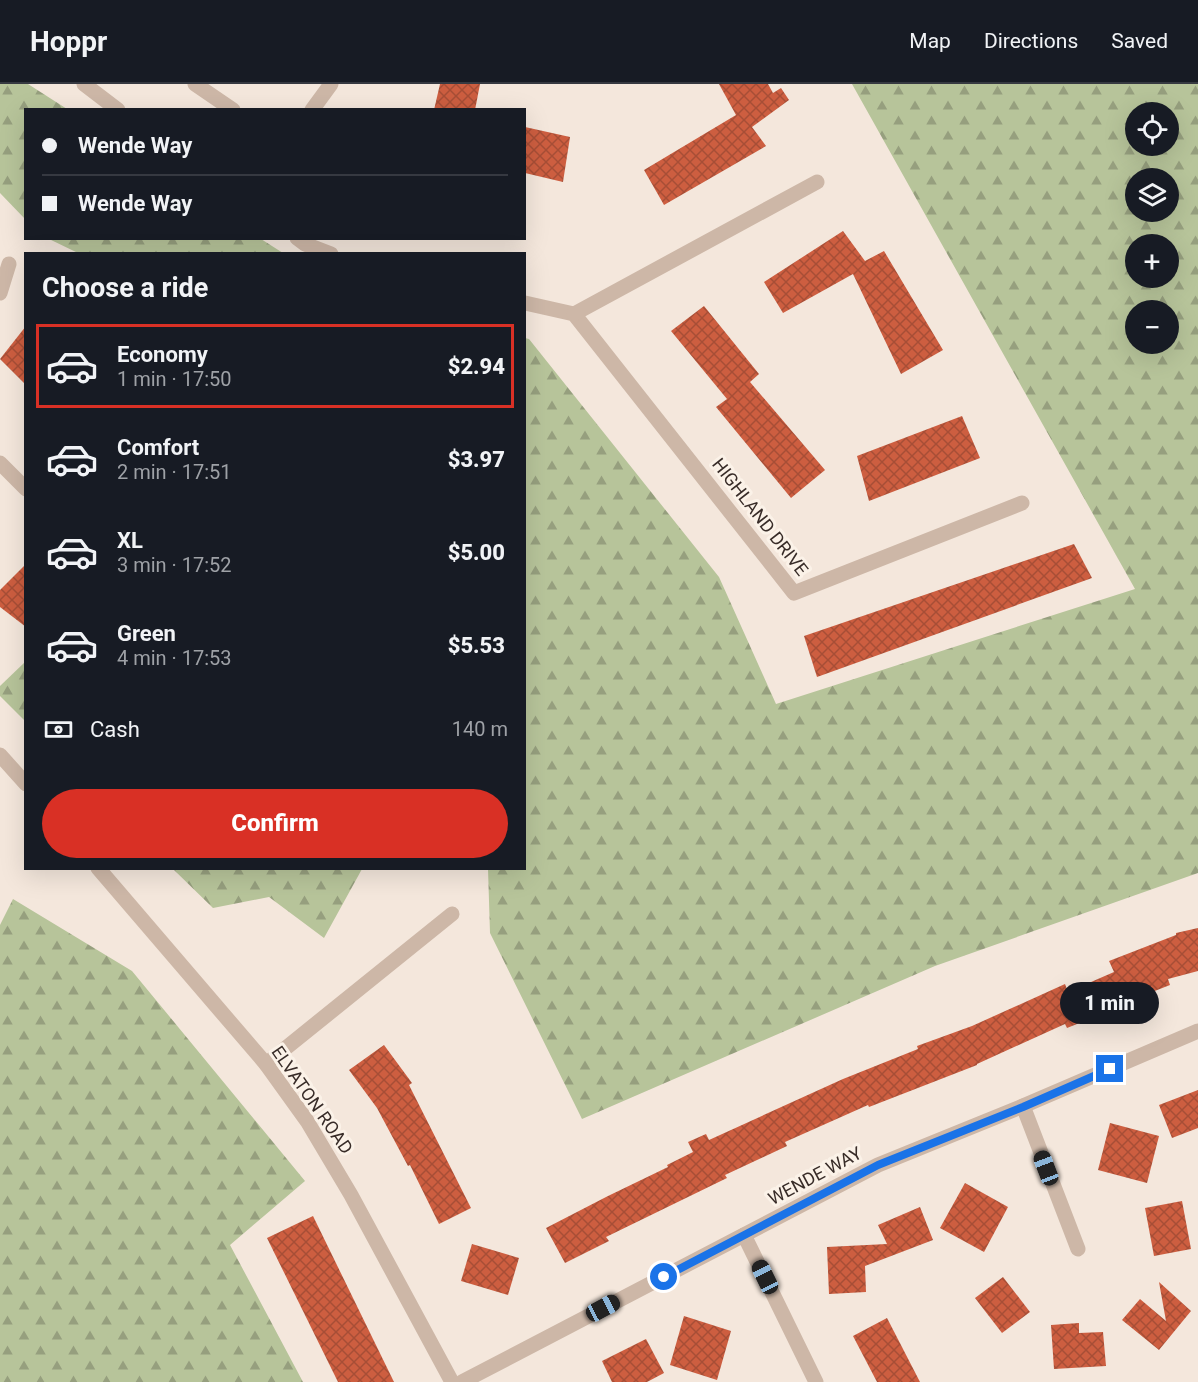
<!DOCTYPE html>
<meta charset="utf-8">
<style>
:root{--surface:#171b24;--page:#20242c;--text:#f1f3f6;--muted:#9ea1a6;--line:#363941;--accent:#d93025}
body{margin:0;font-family:Roboto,sans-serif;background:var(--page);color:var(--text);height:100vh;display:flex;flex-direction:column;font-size:22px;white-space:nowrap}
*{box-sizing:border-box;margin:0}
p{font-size:20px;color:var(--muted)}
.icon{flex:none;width:33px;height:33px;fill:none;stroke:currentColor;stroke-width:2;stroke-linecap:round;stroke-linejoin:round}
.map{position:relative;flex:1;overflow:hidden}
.details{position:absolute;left:24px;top:168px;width:502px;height:618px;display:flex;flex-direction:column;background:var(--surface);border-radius:0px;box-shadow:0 6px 24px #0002}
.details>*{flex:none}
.banner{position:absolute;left:24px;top:24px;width:502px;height:132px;border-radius:0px;box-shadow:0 6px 24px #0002;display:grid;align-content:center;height:132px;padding:0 18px;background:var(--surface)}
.buttons{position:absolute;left:1125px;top:18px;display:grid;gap:12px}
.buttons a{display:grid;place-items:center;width:54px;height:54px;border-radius:50%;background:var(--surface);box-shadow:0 6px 24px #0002;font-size:30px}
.end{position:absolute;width:27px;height:27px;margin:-14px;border:8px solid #1a73e8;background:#fff;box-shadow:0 0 0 3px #fff}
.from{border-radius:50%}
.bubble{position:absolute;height:42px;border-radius:21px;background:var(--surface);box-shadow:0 6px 24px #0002;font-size:20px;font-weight:800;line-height:42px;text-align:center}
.car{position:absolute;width:18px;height:36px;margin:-18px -9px;border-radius:8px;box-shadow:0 0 4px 2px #0007;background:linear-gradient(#222 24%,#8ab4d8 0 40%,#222 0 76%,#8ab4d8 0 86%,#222 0)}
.banner b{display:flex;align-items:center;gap:21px;height:57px;font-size:22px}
.banner b+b{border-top:2px solid var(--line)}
.banner i{width:15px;height:15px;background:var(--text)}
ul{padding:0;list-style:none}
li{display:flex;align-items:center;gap:18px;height:84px;margin:0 12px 9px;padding:0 6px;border:3px solid transparent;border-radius:0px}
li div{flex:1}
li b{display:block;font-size:22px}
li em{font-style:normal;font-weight:800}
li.current{border-color:var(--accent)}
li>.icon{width:54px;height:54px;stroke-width:1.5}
h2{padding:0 18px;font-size:27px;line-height:72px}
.pay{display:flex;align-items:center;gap:15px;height:66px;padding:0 18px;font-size:22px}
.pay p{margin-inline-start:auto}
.cta{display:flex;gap:12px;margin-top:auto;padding:12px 18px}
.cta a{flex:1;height:69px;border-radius:36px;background:var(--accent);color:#fff;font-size:24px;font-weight:800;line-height:69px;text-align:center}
header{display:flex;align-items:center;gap:36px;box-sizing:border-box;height:84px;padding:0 30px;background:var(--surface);border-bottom:2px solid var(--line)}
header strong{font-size:28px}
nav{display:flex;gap:33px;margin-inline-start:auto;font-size:21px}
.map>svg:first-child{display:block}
.forest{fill:url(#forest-firs);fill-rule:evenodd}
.building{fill:url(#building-cross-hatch)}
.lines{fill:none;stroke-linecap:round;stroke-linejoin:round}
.service{stroke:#cdb7a7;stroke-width:15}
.minor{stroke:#cdb7a7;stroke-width:15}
.tertiary{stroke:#cdb7a7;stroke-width:15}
.route{stroke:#1a73e8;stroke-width:8}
.labels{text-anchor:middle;stroke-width:6;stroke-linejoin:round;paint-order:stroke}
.street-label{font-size:18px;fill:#382c28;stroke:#fbf2e8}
</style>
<header>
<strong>Hoppr</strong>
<nav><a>Map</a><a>Directions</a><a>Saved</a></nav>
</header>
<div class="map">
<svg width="1198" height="1298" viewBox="0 0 1198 1298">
<defs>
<pattern id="forest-firs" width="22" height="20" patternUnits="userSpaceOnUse" patternTransform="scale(1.5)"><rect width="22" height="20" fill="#b7c49a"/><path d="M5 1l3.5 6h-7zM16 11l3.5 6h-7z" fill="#969f7e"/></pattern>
<pattern id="building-cross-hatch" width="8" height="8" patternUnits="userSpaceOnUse" patternTransform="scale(1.5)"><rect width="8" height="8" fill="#cd5e40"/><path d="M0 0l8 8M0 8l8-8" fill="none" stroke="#a74e36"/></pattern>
</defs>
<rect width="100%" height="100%" fill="#f4e7dc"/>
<g class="forest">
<polygon points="0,0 28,0 67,25 26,26 25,135 0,109"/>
<path d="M852,0H1198V789L935,882L582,1035L490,849L488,785L525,784V254L529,255L719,493L776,620L1135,505ZM1168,28V62H1136V28ZM1168,94V128H1136V94ZM1168,160V194H1136V160ZM1168,226V260H1136V226Z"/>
<polygon points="49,155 261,155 283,169 78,169"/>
<polygon points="25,578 25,637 0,612 0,602"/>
<polygon points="173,785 362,785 324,854 269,813 213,824"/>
<polygon points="13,815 132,887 305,1097 230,1161 303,1298 0,1298 0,841"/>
</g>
<g class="building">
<polygon points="440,0 480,0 475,26 434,26"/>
<polygon points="719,0 768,0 773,9 781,4 789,16 752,43 766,62 664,121 644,86 736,31"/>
<polygon points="525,43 570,53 563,98 525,89"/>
<polygon points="843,147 865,177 884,167 943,266 901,290 853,190 783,229 764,198"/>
<polygon points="704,222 759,290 750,298 825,386 791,414 716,323 727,315 671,247"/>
<polygon points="26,242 26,301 0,275"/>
<polygon points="962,332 980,374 869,417 857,372"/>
<polygon points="1074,460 1092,494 817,593 804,552"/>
<polygon points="26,480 26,543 0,523 0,506"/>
<polygon points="1198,844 1198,887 1168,895 1170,901 1101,928 1102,930 1067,944 1065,940 977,980 977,981 869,1023 868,1021 785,1058 787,1062 725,1091 727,1094 606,1153 609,1157 565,1179 546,1144 608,1112 668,1083 667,1081 693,1068 688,1058 706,1050 709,1056 843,995 918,965 917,962 972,942 1065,900 1068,908 1114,888 1109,877 1176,851 1176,849"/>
<polygon points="384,961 412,999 409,1001 471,1124 439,1140 410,1081 408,1082 377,1024 349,986"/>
<polygon points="1198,1006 1198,1044 1172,1054 1159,1021"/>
<polygon points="1110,1039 1159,1052 1147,1099 1098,1086"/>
<polygon points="965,1099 1008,1123 984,1168 940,1144"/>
<polygon points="1182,1117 1191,1165 1154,1172 1145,1124"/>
<polygon points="920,1123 933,1156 865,1182 866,1208 829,1210 827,1163 887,1160 878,1141"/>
<polygon points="313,1132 394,1298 338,1298 267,1154"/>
<polygon points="472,1160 519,1174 508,1211 461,1197"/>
<polygon points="1003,1193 1030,1228 1002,1249 975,1214"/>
<polygon points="1159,1198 1191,1227 1159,1266 1122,1236 1140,1215 1166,1237"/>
<polygon points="684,1232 731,1247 717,1296 670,1281"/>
<polygon points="887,1234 920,1298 877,1298 853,1252"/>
<polygon points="1079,1239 1079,1249 1103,1248 1106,1282 1054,1285 1051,1241"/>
<polygon points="646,1255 664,1289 647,1298 612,1298 602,1277"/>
</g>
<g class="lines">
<g class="service">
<polyline points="195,0 233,26"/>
<polyline points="312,26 331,0"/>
<polyline points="0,209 9,180"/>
<polyline points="0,379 26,405"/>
</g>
<g class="minor">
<polyline points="84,0 118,26"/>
<polyline points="297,154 305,160 331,170"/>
<polyline points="525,219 574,230 794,509 1022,419"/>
<polyline points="574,230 817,98"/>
<polyline points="266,980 452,830"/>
<polyline points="1023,1022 1078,1165"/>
<polyline points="744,1151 816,1298"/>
<polyline points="462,1298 878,1081 1023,1022 1198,947"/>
</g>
<g class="tertiary">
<polyline points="0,671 26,700"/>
<polyline points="98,784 266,980 307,1037 351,1111 452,1298"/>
</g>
</g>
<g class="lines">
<polyline class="route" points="664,1193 878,1081 1023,1023 1110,985"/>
</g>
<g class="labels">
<g class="street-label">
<text transform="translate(760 433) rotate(52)" y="6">HIGHLAND DRIVE</text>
<text transform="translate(312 1016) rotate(55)" y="6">ELVATON ROAD</text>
<text transform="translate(815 1092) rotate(-28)" y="6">WENDE WAY</text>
</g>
</g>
</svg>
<div class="buttons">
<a><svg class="icon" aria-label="locate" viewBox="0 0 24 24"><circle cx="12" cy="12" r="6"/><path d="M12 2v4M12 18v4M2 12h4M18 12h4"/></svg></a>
<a><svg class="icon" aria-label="layers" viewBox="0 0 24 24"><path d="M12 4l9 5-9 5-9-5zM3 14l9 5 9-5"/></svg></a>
<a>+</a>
<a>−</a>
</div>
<i class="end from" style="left:664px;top:1193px"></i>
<i class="end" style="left:1110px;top:985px"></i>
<div class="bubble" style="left:1060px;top:898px;width:99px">1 min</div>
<i class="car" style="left:1046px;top:1084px;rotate:339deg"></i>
<i class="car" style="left:765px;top:1193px;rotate:334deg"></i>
<i class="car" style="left:603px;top:1224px;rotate:62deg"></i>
<div class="banner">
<b><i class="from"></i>Wende Way</b>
<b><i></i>Wende Way</b>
</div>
<section class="details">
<h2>Choose a ride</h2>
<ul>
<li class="current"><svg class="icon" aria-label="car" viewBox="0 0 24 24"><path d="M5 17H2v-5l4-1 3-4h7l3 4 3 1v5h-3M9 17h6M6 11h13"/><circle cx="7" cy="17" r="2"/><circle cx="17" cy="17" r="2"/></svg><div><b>Economy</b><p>1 min · 17:50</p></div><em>$2.94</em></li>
<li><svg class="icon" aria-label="car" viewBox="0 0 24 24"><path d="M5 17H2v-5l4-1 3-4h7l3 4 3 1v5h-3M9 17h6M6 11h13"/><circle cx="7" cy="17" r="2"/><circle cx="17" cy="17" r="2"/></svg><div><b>Comfort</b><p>2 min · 17:51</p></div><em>$3.97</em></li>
<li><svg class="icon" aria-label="car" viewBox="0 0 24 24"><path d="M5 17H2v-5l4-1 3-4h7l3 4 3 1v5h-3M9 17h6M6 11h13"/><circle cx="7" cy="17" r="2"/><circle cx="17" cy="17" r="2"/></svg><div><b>XL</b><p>3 min · 17:52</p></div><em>$5.00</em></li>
<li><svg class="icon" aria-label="car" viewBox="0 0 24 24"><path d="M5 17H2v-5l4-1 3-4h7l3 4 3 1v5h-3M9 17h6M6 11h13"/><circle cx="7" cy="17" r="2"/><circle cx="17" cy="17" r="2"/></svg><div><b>Green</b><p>4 min · 17:53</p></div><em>$5.53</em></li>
</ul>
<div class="pay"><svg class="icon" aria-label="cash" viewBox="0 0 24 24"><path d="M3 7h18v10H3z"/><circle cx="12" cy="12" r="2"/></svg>Cash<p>140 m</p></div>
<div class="cta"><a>Confirm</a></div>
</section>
</div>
